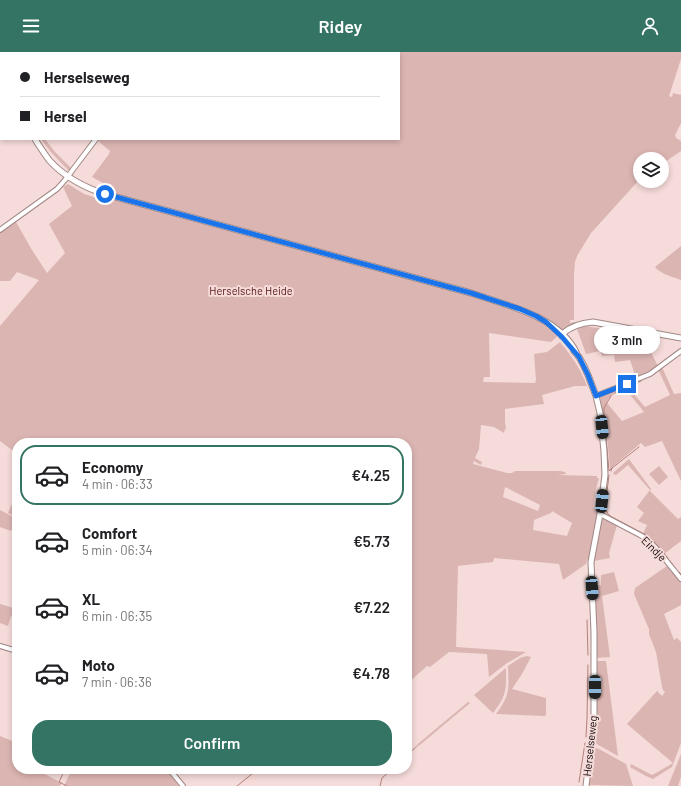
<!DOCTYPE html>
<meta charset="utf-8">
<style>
:root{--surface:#fff;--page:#f6f6f6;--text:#202124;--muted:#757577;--line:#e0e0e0;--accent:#347464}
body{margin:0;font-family:Barlow,sans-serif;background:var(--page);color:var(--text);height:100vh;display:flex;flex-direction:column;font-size:15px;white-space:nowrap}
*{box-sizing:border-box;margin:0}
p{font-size:13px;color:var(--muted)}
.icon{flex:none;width:22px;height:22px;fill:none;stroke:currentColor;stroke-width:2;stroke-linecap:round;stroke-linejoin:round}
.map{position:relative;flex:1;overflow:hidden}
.drawer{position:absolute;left:12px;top:386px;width:400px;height:336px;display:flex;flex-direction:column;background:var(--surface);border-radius:16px;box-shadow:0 2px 6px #0003}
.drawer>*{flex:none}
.top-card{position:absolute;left:0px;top:0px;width:400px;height:88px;box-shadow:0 2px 6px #0003;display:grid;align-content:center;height:88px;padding:0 20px;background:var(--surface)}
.tools{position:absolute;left:633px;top:100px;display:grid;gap:8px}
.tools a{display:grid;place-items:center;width:36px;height:36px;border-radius:50%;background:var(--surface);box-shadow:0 2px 6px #0003;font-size:20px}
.end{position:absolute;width:18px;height:18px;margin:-9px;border:5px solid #1a73e8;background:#fff;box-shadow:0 0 0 2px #fff}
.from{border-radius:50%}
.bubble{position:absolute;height:28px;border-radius:14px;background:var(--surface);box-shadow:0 2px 6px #0003;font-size:13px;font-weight:600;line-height:28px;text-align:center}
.car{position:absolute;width:12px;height:24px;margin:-12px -6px;border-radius:5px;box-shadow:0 0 3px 1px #0007;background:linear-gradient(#222 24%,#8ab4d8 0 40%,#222 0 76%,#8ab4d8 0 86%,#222 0)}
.top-card b{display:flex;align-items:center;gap:14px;height:38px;font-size:15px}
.top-card b+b{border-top:1px solid var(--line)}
.top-card i{width:10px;height:10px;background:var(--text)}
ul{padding:7px 0 0;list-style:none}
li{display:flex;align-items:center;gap:12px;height:60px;margin:0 8px 6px;padding:0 12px;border:2px solid transparent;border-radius:16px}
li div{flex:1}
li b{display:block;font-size:15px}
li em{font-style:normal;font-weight:600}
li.on{border-color:var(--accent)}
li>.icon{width:36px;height:36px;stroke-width:1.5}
.primary-button{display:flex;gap:8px;margin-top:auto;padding:8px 20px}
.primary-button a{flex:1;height:46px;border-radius:16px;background:var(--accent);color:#fff;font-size:16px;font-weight:600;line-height:46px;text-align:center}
header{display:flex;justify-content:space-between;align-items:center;height:52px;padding:0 20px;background:var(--accent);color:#fff;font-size:18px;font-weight:600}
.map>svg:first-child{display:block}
.green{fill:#dbb5b2;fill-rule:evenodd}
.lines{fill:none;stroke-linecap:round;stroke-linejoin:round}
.stream{stroke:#b5807c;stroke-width:1}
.minor-casing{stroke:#a08886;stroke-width:6}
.tertiary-casing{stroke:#a08886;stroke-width:7}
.minor{stroke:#fff;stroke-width:4}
.tertiary{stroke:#fff;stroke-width:5}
.route{stroke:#1a73e8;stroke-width:5}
.labels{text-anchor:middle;stroke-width:4;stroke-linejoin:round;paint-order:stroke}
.park-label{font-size:11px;fill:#541214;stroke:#f5dbd9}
.street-label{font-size:11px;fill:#120a09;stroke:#f5dbd9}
</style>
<header><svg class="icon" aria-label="menu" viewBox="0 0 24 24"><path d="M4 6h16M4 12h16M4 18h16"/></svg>Ridey<svg class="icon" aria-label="person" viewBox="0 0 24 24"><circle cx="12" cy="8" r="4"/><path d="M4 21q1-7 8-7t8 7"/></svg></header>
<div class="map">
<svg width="681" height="734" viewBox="0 0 681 734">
<rect width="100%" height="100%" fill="#f5dbd9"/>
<g class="green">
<path d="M307,0H681V7L669,44L672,45L673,41L681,43V71L675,83L676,86L681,89V99L662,112V107H640V127L591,181L577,204L575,210L574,222V268H570V271L575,270L570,273L551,290L489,281L490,325H484L483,330L535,331L536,328L534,302L547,300L560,290C571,303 581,317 587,334H575L542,343L544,352L505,357V370L506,377H505L504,381L494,375L481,373L479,397L475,406L482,410L481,413L474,409L473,412L507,421H512L515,419H560L565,420L566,422L557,423L597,424V426H599L595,440L593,456L598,460L589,506L587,508L586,512L563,528L559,512L494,506L493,510L457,514H458L456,595L526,600L507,611L489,625L487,602L449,600L430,615L427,614L407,632V391H17V402L0,389V274L39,228L17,220L10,229H0V181L16,170L32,198L47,221L65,201L49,172L72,154L63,135L68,132L84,142L100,147L103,131L92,125L109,102L110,99L97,88L98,87H399V1H308ZM505,435L540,453L538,459L503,445ZM552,459L572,471L567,484L533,478L534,468L551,461Z"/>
<polygon points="41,87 45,87 55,100 71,116 69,119 50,99"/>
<path d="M681,194V228C671,224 662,223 655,215Z"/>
<polygon points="585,274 642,283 658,314 636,326 630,308 615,310 614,303 602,304 600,299 586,302 577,277"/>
<polygon points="662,315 674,342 681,341 681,429 662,389 645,395 641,391 610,417 606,374 600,346 604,342 619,337 619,338 608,347 607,351 622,369 644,360 624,335 627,334 645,355 670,343 658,317"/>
<polygon points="629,407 651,437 650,439 678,467 681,465 681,489 664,502 654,490 643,482 647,473 638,469 644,461 637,455 650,438 628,413 616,423 615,423 613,421"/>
<polygon points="659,414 668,425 659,433 649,422"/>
<polygon points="17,440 17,465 8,461"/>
<polygon points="0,458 17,467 11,479 0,475"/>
<polygon points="602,466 617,473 609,501 610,506 594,509"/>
<polygon points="667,514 681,531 681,553 664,562 674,588 677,586 681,590 681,691 672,715 656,725 653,727 646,724 630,715 631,712 652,723 656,721 673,711 627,672 657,639 662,644 665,640 663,638 662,635 656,600 649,582 649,577 634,542 635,536"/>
<polygon points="614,520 619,539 602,544 610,605 596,606 592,534 601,533 601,523"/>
<polygon points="0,552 17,557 17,566 11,564 8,574 0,571"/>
<path d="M527,604L531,605L522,622L512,637L546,646V663L545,664L496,662C510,644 509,637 508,614L520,606Z"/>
<polygon points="596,609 606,609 618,704 595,691 593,691 596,650"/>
<path d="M506,616C506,638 507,643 493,661L474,643Z"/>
<polygon points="468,650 470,651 421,692 413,698 415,695 419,691"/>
<polygon points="0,684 17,691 17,717 35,717 62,731 60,734 0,734"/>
<polygon points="593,695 599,697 626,712 633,734 588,733"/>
<polygon points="681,702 681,725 678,734 668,734"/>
<polygon points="72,717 166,717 179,734 64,734"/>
</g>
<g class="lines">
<g class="stream">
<polyline points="658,319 662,316"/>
<polyline points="615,341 641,329"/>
<polyline points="611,344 604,356 604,363 609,419 612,416 611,419"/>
<polyline points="612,416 639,395"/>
<polyline points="609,423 605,456 608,462 612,465 646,483 652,487 668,506"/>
<polyline points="670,509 676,517"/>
<polyline points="679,520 681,522"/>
<polyline points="587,568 588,603"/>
<polyline points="586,685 587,666 588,613"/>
<polyline points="407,703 415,696"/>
<polyline points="65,717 59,730 67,734"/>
<polyline points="579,730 585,691"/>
<polyline points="237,734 258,717"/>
<polyline points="380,734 382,726 392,717"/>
</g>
<g class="minor-casing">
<g id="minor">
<polyline points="168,1 169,0"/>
<polyline points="0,178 57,137 65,128 96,87"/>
<polyline points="596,344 650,322 681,299"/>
<polyline points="600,462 640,483 648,488 656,496 681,527"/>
<polyline points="0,594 17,599"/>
<polyline points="169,717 183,734"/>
</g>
</g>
<g class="tertiary-casing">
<g id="tertiary">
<polyline points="0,32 1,34"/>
<path d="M35,87C39,94 44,101 49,108C63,124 85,136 105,142L471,241C506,253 558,264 576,300"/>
<path d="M562,284V282C571,274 581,271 593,270L681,286"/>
<polyline points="574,299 579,305 583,312 588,323 596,344 600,361 604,399 605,423 600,462 591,510 594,580 594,668 586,734"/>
</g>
</g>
<use href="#minor" class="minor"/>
<use href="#tertiary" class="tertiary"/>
</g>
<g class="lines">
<polyline class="route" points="105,142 471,241 520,257 536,264 546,270 562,285 579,305 588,323 596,344 627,332"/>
</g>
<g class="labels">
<g class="park-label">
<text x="251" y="243">Herselsche Heide</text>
</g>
<g class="street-label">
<text transform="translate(654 497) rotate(45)" y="4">Eindje</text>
<text transform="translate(590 694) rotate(-84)" y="4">Herselseweg</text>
</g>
</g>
</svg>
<div class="tools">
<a><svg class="icon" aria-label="layers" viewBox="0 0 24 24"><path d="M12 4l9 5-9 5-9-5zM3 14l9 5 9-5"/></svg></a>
</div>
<i class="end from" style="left:105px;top:142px"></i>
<i class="end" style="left:627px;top:332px"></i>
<div class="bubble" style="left:594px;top:274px;width:66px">3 min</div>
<i class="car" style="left:602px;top:375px;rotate:174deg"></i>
<i class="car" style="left:602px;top:449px;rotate:6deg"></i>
<i class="car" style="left:592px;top:536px;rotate:176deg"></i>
<i class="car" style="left:595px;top:635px;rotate:180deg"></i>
<div class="top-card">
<b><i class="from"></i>Herselseweg</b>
<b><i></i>Hersel</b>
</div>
<section class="drawer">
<ul>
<li class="on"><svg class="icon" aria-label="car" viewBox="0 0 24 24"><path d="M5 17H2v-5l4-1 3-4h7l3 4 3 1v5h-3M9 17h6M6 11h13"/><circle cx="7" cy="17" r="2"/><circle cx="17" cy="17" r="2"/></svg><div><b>Economy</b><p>4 min · 06:33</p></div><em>€4.25</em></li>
<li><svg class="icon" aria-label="car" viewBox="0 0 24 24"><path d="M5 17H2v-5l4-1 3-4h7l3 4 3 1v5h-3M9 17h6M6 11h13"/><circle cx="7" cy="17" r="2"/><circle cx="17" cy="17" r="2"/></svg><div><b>Comfort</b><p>5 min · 06:34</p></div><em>€5.73</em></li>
<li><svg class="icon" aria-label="car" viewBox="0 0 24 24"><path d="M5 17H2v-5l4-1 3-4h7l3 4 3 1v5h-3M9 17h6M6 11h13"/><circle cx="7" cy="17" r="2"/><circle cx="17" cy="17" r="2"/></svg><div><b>XL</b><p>6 min · 06:35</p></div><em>€7.22</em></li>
<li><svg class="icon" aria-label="car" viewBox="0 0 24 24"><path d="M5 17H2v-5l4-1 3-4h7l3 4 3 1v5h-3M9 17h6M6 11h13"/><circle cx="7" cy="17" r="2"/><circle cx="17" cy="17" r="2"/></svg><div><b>Moto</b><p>7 min · 06:36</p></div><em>€4.78</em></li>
</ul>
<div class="primary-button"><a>Confirm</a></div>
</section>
</div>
